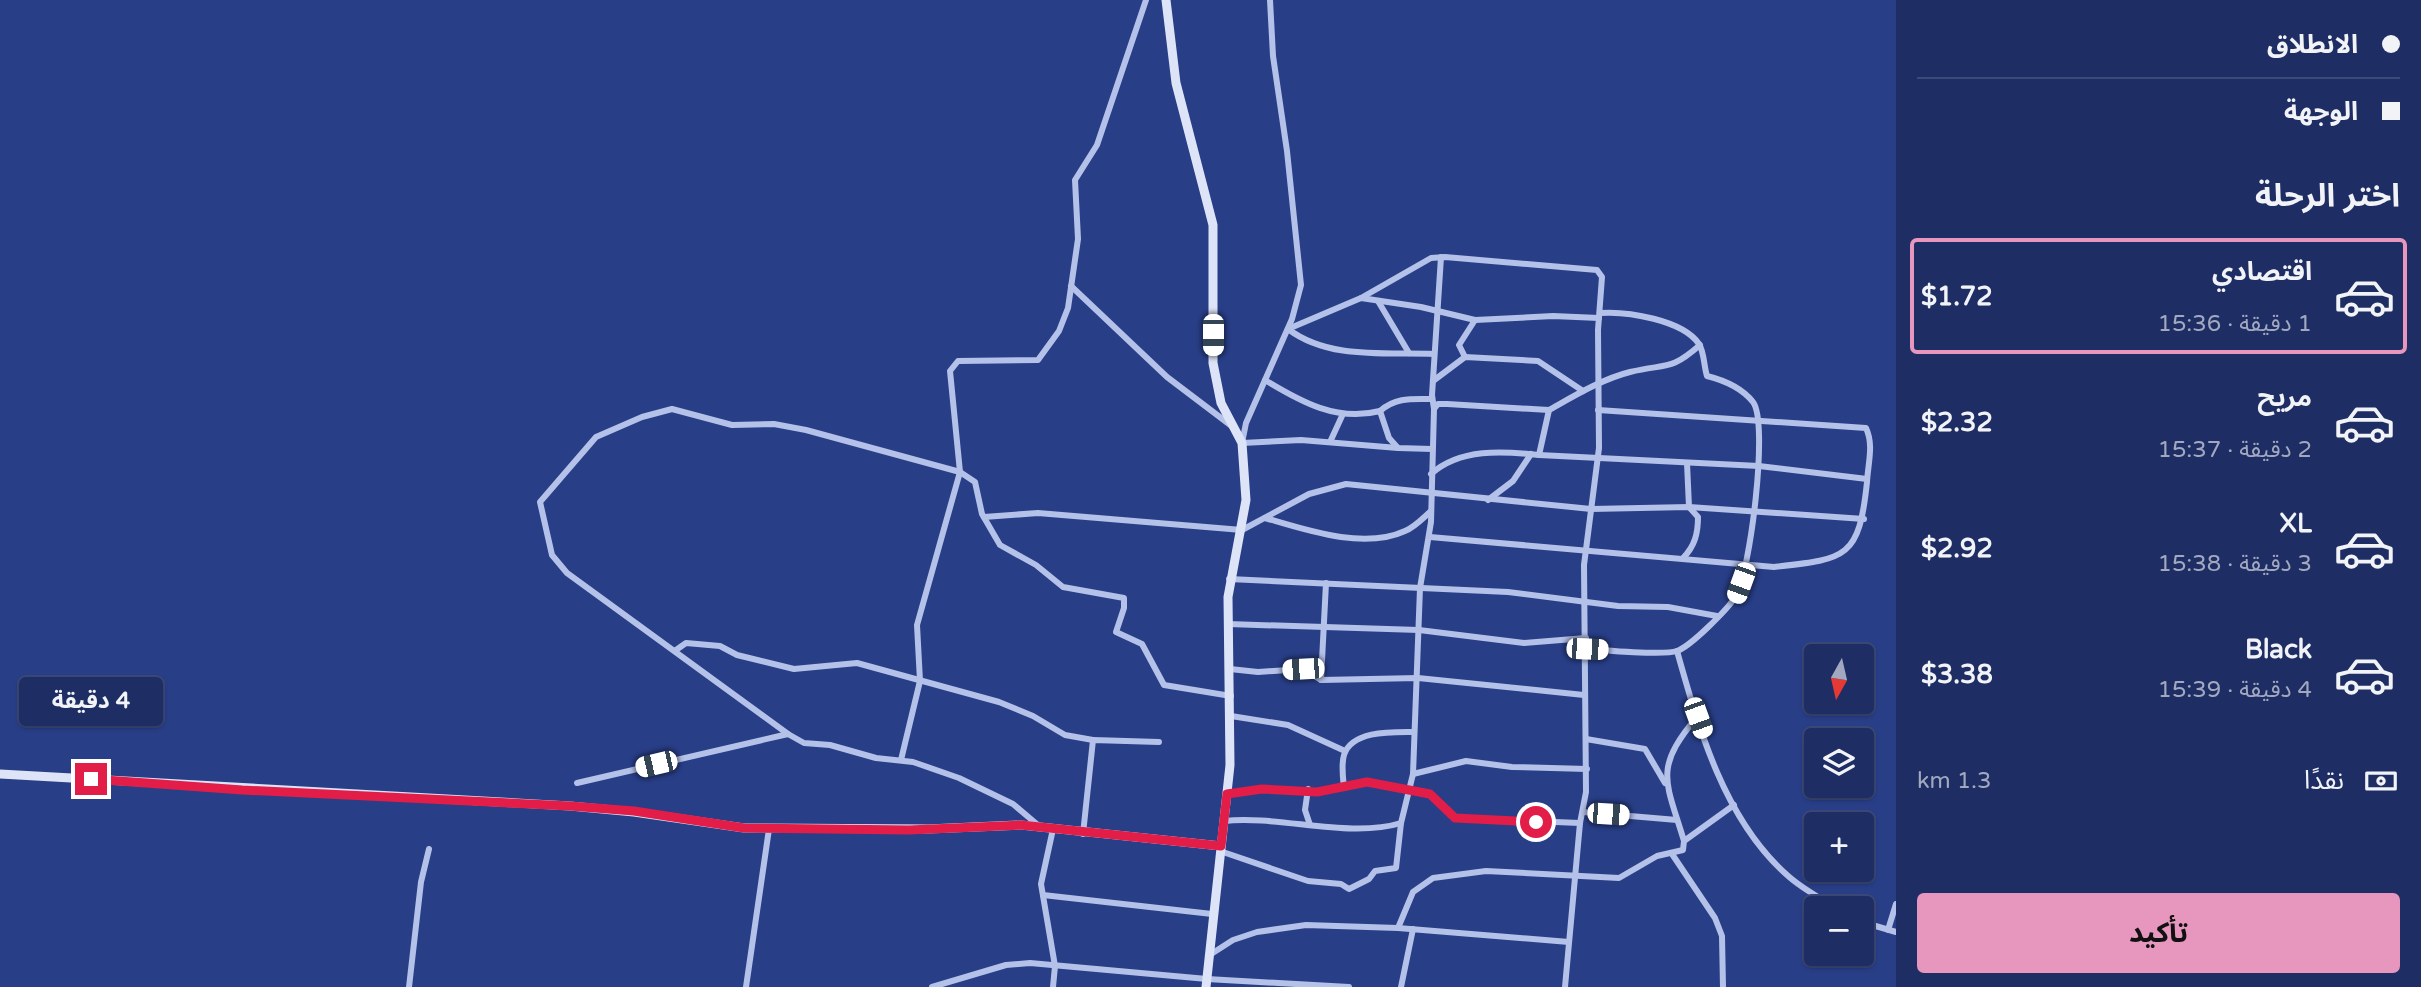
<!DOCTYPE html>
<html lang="ar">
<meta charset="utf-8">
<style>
:root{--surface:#1e2e65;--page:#2b3a6e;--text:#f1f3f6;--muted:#a1a8bf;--line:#3c4a79;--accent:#e797bd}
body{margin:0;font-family:"Varela Round","Noto Sans Arabic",sans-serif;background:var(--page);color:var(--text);direction:rtl;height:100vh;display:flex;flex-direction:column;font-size:26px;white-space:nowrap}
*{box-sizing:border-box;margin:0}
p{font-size:23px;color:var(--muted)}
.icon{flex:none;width:38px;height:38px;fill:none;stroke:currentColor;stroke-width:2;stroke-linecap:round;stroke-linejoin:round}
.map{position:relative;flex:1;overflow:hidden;direction:ltr}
.drawer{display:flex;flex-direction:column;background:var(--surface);width:525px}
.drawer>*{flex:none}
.guide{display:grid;align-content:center;height:154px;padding:0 21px;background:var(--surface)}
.needle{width:46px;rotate:188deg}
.fabs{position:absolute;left:1804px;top:644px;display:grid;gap:14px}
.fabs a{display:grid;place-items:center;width:70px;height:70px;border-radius:7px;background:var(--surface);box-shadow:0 2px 5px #0004,0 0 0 2px var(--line);font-size:35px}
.end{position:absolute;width:32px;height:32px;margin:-16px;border:9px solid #e11d48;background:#fff;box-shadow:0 0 0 4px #fff}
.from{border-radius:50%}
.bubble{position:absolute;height:49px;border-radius:7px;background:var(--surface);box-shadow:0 2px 5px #0004,0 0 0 2px var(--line);font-size:23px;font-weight:700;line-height:49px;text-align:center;direction:rtl}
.car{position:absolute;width:21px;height:42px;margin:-21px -10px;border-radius:9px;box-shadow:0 0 5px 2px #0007;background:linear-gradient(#fff 24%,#345 0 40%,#fff 0 76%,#345 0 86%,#fff 0)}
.guide b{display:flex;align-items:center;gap:24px;height:66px;font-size:26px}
.guide b+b{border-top:2px solid var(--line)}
.guide i{width:18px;height:18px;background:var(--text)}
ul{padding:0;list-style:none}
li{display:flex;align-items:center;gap:21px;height:116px;margin:0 14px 10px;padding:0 7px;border:4px solid transparent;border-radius:7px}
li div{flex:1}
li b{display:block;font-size:26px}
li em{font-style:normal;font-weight:700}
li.on{border-color:var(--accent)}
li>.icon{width:63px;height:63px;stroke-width:1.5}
h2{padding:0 21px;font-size:32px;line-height:84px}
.pay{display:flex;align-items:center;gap:18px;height:77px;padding:0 21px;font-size:26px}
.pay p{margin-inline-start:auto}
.action{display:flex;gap:14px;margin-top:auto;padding:14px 21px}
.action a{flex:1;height:80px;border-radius:7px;background:var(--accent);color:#111;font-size:28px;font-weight:700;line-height:80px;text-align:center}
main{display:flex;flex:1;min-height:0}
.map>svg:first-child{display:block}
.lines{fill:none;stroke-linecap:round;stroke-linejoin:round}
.minor{stroke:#b4c1e8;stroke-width:6}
.secondary{stroke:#dee4f7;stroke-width:9}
.route{stroke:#e11d48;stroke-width:9}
</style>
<main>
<section class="drawer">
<div class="guide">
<b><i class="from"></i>الانطلاق</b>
<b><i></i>الوجهة</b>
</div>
<h2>اختر الرحلة</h2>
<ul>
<li class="on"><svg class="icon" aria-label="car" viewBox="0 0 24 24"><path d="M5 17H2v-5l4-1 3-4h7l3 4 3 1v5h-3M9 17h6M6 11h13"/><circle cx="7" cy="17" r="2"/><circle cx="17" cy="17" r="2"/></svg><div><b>اقتصادي</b><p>1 دقيقة · 15:36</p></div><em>$1.72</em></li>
<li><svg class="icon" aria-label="car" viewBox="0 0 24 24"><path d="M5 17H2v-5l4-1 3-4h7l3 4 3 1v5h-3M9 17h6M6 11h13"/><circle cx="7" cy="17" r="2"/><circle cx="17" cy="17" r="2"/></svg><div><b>مريح</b><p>2 دقيقة · 15:37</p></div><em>$2.32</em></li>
<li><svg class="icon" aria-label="car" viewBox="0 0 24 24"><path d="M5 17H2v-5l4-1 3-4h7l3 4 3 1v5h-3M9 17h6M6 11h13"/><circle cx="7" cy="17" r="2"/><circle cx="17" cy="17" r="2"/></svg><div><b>XL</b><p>3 دقيقة · 15:38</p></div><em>$2.92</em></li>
<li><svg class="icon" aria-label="car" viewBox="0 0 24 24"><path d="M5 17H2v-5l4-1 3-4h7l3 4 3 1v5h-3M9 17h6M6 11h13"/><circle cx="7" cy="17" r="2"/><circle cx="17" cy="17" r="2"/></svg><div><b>Black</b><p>4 دقيقة · 15:39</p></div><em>$3.38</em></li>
</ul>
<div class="pay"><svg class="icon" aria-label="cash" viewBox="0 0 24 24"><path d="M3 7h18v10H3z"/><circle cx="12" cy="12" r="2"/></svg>نقدًا<p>1.3 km</p></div>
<div class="action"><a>تأكيد</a></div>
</section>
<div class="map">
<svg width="1896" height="987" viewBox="0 0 1896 987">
<rect width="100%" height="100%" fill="#283e87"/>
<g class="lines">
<g class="minor">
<polyline points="1270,0 1273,56 1287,151 1301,285 1292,319 1246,423 1242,443 1301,440 1398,448"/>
<polyline points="1071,286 1167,377 1233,427"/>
<polyline points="1361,298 1431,258 1445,257 1597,270 1602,277 1598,330 1599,448 1584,565 1586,792 1580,823 1565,987"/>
<polyline points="1378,301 1409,353"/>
<polyline points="1288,329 1361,298 1421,307 1475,320"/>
<path d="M1288,329C1329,360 1386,352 1434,354"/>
<polyline points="1465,357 1459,345 1475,320 1553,316 1599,318"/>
<path d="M1265,380C1301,402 1337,422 1380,411L1389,438L1398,448L1432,449"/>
<polyline points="1433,381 1465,357 1538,361 1583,391"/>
<polyline points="1434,409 1432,395 1441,257"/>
<path d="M1380,411C1396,397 1412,399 1432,399"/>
<polyline points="1330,442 1342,416"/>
<polyline points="1539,455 1759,466 1867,479"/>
<path d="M1431,474C1460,448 1503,451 1539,455L1549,410C1574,396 1602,379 1630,372C1667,363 1669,372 1700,345"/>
<polyline points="1488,500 1513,481 1531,454"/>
<polyline points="984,517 1038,513 1242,530 1309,494 1346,484 1591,509 1689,507 1864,519"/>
<path d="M1265,518C1306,530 1364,550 1405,531C1415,527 1423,518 1431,511"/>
<path d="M1430,537L1774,567C1846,559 1859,559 1867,482C1868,463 1874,445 1866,428L1598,410"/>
<path d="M1683,558C1695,546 1698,533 1698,517L1689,507L1687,463"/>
<polyline points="1229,579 1508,592 1618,606 1668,607 1717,616"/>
<polyline points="1228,624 1419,630 1524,643 1586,638"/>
<path d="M1587,649C1606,650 1662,656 1677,651C1691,646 1728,609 1736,596C1750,572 1769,423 1753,402C1742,388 1723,380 1707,376C1704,367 1704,351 1699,344C1683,320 1627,311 1600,313"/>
<polyline points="676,650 686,643 720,646 737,655 794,669 857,663 999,702 1033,716 1065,735 1093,740"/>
<path d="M1677,651C1699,729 1724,819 1787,875C1801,888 1820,898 1836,908"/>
<polyline points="1230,669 1258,672 1303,669 1321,680 1418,678 1584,695"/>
<polyline points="1321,680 1326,583"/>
<polyline points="1231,716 1288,725 1345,751"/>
<polyline points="788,734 567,573 552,555 540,502 596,437 642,417 672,409 732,425 774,424 806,430 960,472 975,482 982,514 1000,545 1036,565 1063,587 1124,598 1124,608 1116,632 1142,644 1164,685 1231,696"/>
<polyline points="1586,739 1645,749 1665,783"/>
<polyline points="901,760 920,681 917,625 960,472 950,371 958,361 1038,360 1059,331 1068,308 1078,239 1075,180 1097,145 1146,0"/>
<polyline points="1413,774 1466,761 1512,767 1587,769"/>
<polyline points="577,783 788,734 804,743 830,745 876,758 913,762 959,778 1013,804 1039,826"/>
<path d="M1344,788C1343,778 1341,765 1344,755C1352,730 1393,732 1414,732"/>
<polyline points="1308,789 1305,810 1310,825"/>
<polyline points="1227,794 1262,789 1317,792 1367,782 1430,795 1455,818 1580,823"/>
<polyline points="1583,812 1677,820"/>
<path d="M1224,821C1280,815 1349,839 1401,823"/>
<polyline points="1053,829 1041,884 1055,966 1053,987"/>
<polyline points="1083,834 1093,740 1159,742"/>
<path d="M1684,841C1666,781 1653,769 1697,717"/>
<polyline points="1220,851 1308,881 1341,884 1349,889 1369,879 1375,871 1396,868 1401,823 1413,774 1420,588 1431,522 1434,409 1438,404 1447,404 1549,410"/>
<polyline points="1672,854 1715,918 1722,936 1723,987"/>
<polyline points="1043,895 1212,914"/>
<polyline points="1862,922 1896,932"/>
<polyline points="1398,928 1413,892 1433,878 1486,871 1619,878 1657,856 1683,850 1684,841 1734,805"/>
<polyline points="1888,930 1896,904"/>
<polyline points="1208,956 1233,940 1257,932 1306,925 1398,928 1569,942"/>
<polyline points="409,987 421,882 429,849"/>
<polyline points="746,987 769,829"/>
<polyline points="932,987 1006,965 1030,963 1207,979 1349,987"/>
<polyline points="1401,987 1413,929"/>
</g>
<g class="secondary">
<polyline points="1166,0 1176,83 1213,225 1213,363 1221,403 1242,443 1246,500 1228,597 1230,765 1206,987"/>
<polyline points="0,774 570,806 634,812 744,828 928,829 1021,825 1221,846"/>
</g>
</g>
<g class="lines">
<polyline class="route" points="91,779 242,790 570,806 634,811 744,828 909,830 1021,825 1221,846 1227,794 1262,789 1317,792 1367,782 1430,794 1455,818 1536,822"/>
</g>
</svg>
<div class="fabs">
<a><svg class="needle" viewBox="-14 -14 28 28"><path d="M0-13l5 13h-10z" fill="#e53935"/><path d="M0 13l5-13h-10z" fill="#a1a8bf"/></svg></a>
<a><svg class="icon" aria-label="layers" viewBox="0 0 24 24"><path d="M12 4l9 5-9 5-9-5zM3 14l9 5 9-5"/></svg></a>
<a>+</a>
<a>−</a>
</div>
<i class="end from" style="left:1536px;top:822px"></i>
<i class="end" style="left:91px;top:779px"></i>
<div class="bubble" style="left:19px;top:677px;width:144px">4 دقيقة</div>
<i class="car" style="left:1213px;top:335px;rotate:180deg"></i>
<i class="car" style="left:1741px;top:583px;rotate:200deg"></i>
<i class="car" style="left:1587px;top:649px;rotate:92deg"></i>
<i class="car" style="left:1303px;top:669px;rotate:267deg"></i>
<i class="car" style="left:1698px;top:718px;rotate:160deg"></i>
<i class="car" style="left:656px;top:764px;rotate:257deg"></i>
<i class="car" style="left:1608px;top:814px;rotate:94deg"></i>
</div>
</main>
